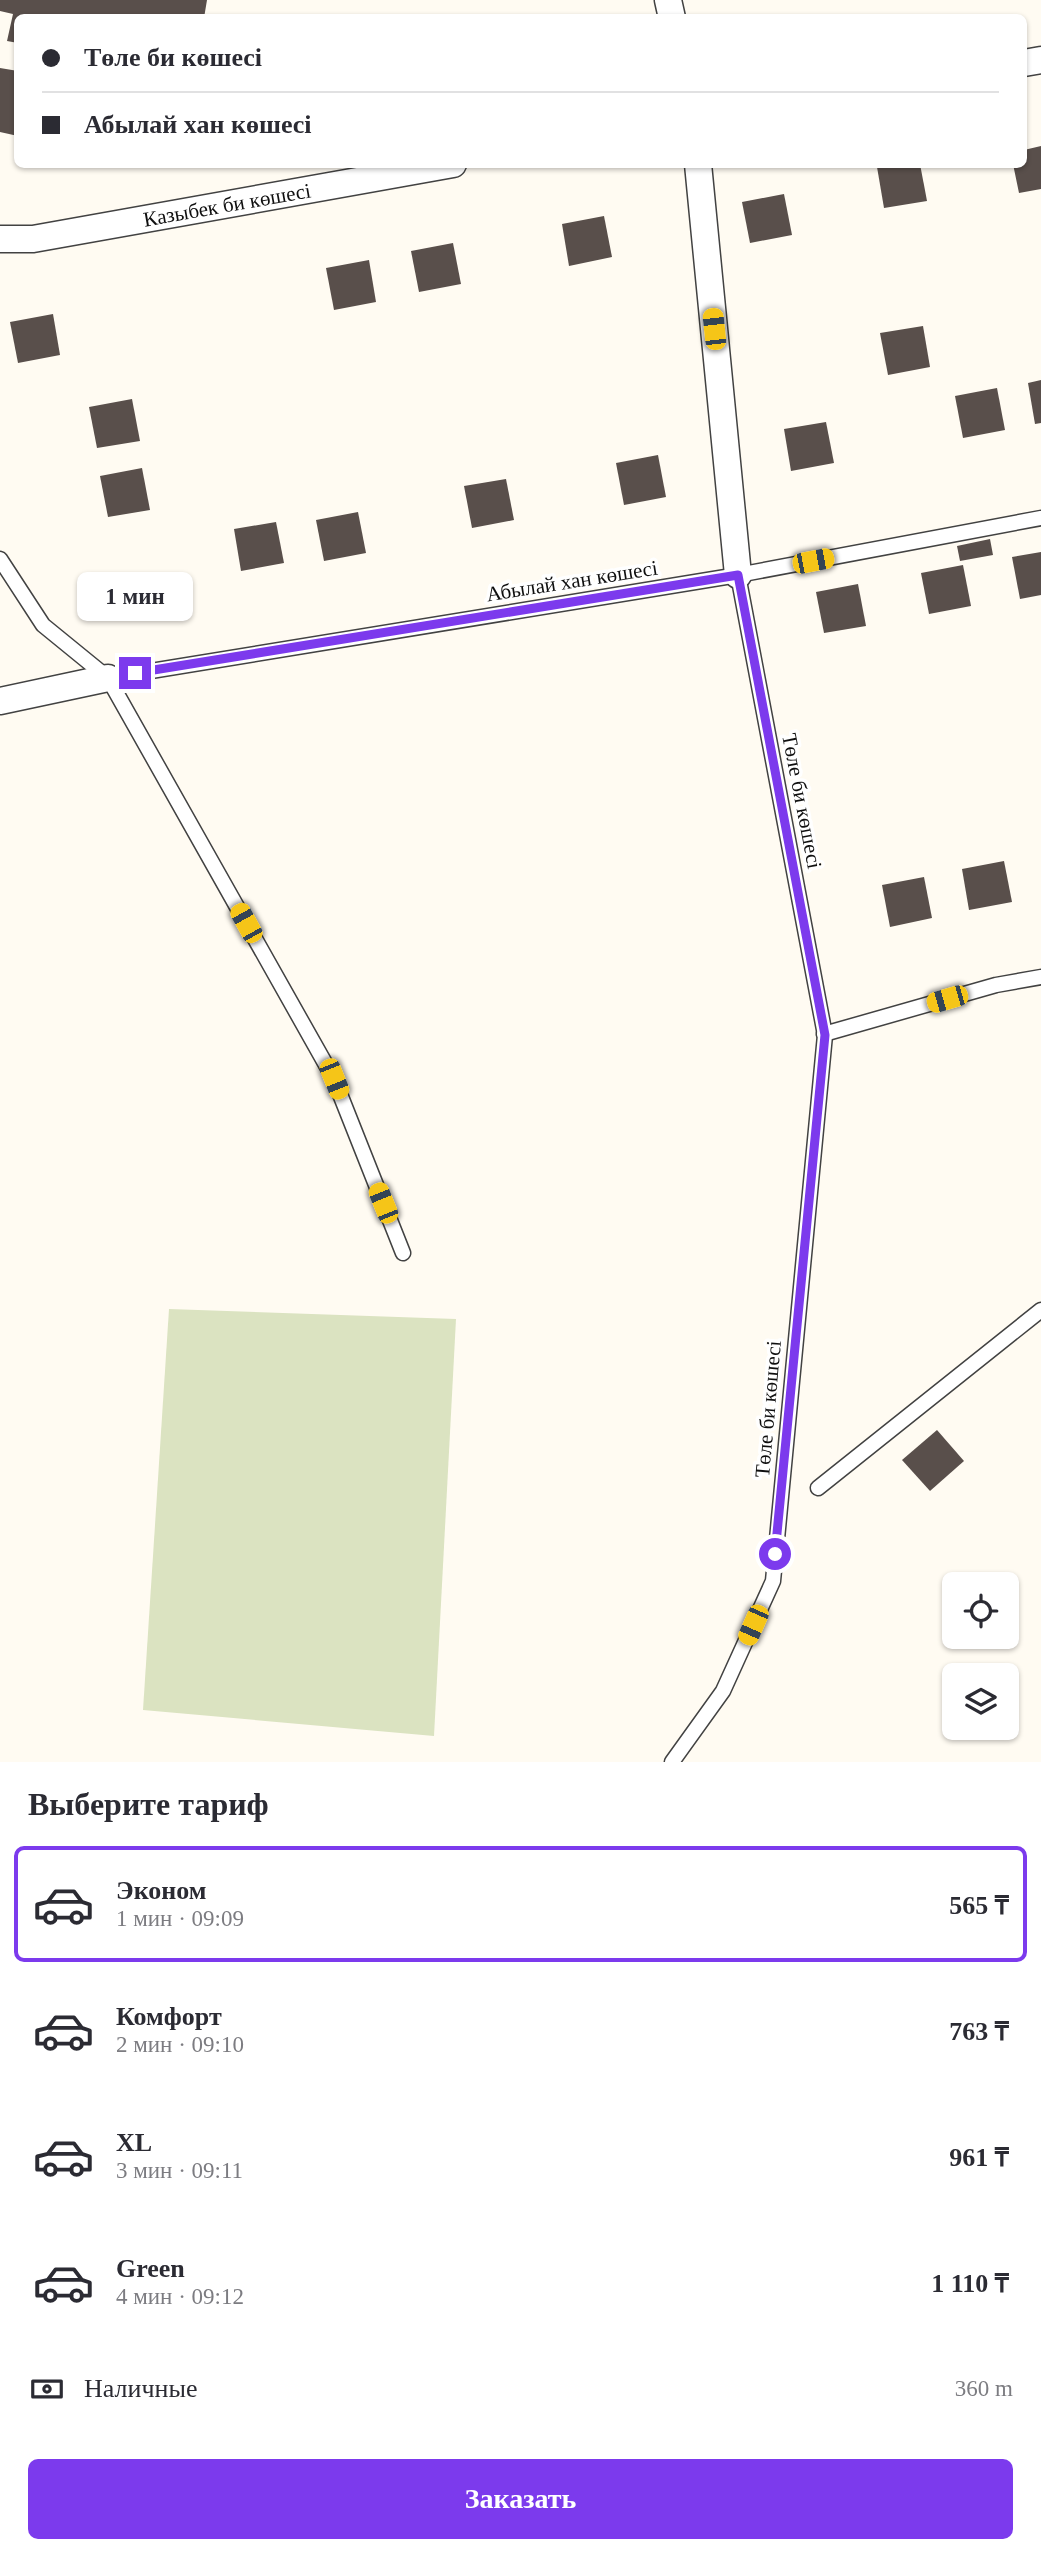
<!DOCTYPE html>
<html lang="ru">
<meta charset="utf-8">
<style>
:root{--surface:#fff;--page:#f2f2f3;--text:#2b2b33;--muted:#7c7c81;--line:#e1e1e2;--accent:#7c3aed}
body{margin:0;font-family:Georgia,serif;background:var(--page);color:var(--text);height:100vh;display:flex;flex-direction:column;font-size:26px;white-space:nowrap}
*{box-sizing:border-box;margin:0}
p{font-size:23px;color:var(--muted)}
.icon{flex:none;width:38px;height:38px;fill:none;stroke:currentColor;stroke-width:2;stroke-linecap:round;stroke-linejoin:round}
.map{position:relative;height:1762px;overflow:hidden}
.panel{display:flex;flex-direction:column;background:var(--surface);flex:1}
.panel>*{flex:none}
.guide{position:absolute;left:14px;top:14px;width:1013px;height:154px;border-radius:10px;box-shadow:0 2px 5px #0004;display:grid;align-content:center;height:154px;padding:0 28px;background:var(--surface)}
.buttons{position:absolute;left:942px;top:1572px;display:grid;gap:14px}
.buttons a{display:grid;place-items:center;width:77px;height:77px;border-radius:10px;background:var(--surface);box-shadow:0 2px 5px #0004;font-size:35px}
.end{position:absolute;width:32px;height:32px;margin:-16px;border:9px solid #7c3aed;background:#fff;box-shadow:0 0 0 4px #fff}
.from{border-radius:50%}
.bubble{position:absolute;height:49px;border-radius:10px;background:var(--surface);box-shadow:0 2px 5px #0004;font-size:23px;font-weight:800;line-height:49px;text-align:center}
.car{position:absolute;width:21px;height:42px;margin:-21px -10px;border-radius:9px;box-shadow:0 0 5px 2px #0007;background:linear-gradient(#f5c518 24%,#345 0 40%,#f5c518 0 76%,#345 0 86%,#f5c518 0)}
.guide b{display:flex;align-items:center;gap:24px;height:66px;font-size:26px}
.guide b+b{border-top:2px solid var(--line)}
.guide i{width:18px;height:18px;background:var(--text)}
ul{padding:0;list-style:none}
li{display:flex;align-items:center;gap:21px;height:116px;margin:0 14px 10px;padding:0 14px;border:4px solid transparent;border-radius:10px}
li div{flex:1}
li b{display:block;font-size:26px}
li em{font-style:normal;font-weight:800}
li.on{border-color:var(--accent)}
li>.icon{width:63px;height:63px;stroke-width:1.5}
h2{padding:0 28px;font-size:32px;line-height:84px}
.pay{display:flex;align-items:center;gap:18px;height:77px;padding:0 28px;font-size:26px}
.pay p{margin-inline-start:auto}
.cta{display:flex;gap:14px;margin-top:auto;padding:14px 28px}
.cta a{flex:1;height:80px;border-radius:10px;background:var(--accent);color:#fff;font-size:28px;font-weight:800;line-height:80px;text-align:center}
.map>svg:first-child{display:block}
.cemetery{fill:#dbe3c1}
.building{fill:#594f4b}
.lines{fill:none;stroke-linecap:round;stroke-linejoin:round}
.lane-casing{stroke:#424242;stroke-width:17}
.street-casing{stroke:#424242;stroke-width:29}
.lane{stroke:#fff;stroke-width:14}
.street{stroke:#fff;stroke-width:26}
.route{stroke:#7c3aed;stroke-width:9}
.labels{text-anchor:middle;stroke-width:7;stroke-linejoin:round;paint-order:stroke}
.street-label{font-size:21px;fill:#0f0f0f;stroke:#fff}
</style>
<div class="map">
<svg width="1041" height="1762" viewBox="0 0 1041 1762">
<rect width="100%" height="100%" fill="#fffbf2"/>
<polygon class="cemetery" points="169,1309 456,1319 434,1736 143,1710"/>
<g class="building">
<polygon points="0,0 207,0 204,18 18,18 18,43 7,41 13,14 0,11"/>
<polygon points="0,68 18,71 18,136 0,132"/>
<polygon points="1041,146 1041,189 1019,193 1013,164 1024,164 1024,150"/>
<polygon points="890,164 920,164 927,201 884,208 877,167"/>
<polygon points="784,194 792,235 750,243 742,202"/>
<polygon points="604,216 612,257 569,266 562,224"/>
<polygon points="453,243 461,284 419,292 411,251"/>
<polygon points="369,260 376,302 334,310 326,268"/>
<polygon points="53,314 60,355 18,363 10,322"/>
<polygon points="923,326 930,367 888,375 880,333"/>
<polygon points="1041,380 1041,423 1035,424 1028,383"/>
<polygon points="997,388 1005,430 963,438 955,396"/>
<polygon points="132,399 140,441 97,448 89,407"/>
<polygon points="826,422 834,463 791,471 784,429"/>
<polygon points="658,455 666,497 624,505 616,463"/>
<polygon points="142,468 150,510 108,517 100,476"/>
<polygon points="506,479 514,520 472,528 464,486"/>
<polygon points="358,512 366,553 324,561 316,520"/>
<polygon points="276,522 284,563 241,571 234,529"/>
<polygon points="990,539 993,555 960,561 957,546"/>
<polygon points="1041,552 1041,595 1020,599 1012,557"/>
<polygon points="963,565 971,606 929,614 921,573"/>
<polygon points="858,584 866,626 824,633 816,592"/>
<polygon points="1004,861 1012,902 969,910 962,869"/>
<polygon points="924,877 932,918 890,927 882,885"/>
<polygon points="937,1430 964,1461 930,1491 902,1460"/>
</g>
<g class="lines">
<g class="lane-casing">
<g id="lane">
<polyline points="0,559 43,625 108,678 334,1079 403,1253"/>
<polyline points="108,678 738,575 1041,518"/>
<polyline points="824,1034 996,985 1041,977"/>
<polyline points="818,1488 1041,1310"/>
<polyline points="672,1762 723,1691 773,1581 825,1035 738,575"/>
</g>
</g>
<g class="street-casing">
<g id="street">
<polyline points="668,0 672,18"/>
<polyline points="1024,63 1041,60"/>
<polyline points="698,164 738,575"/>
<polyline points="0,239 33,239 453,164"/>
<polyline points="0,701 108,678"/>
</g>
</g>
<use href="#lane" class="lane"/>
<use href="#street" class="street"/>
</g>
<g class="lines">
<polyline class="route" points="135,673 738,575 825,1035 775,1554"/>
</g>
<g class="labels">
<g class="street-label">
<text transform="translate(227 205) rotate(-10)" y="7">Казыбек би көшесі</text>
<text transform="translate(572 581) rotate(-9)" y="7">Абылай хан көшесі</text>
<text transform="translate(802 801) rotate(79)" y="7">Төле би көшесі</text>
<text transform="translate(768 1409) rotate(-85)" y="7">Төле би көшесі</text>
</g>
</g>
</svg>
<div class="buttons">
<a><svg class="icon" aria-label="locate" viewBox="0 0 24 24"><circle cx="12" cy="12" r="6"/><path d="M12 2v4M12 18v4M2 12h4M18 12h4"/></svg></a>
<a><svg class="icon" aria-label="layers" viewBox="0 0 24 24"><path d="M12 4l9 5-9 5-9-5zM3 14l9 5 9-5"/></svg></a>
</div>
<i class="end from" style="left:775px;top:1554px"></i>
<i class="end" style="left:135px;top:673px"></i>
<div class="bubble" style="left:77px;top:572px;width:116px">1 мин</div>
<i class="car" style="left:714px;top:329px;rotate:354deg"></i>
<i class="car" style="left:813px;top:561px;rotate:79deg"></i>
<i class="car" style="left:246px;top:923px;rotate:331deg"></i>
<i class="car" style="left:947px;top:999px;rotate:254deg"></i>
<i class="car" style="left:334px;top:1079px;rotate:158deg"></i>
<i class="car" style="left:383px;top:1203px;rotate:338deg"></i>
<i class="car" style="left:753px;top:1625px;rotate:204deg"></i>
<div class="guide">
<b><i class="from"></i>Төле би көшесі</b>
<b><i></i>Абылай хан көшесі</b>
</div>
</div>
<section class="panel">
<h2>Выберите тариф</h2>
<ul>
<li class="on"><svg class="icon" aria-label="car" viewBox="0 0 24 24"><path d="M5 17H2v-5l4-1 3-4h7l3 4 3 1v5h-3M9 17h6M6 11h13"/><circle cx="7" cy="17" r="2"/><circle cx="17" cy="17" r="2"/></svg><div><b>Эконом</b><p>1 мин · 09:09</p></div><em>565 ₸</em></li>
<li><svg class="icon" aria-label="car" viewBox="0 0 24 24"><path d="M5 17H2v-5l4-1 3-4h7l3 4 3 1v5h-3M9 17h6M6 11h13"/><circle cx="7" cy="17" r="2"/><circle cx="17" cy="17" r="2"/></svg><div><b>Комфорт</b><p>2 мин · 09:10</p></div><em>763 ₸</em></li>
<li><svg class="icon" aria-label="car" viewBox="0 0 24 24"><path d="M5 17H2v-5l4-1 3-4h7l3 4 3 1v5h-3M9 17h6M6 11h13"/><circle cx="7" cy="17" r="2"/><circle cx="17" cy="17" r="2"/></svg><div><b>XL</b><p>3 мин · 09:11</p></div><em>961 ₸</em></li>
<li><svg class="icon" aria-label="car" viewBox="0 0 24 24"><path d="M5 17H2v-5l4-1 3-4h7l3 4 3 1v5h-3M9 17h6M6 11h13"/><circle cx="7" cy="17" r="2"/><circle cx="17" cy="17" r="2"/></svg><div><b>Green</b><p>4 мин · 09:12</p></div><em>1 110 ₸</em></li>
</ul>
<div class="pay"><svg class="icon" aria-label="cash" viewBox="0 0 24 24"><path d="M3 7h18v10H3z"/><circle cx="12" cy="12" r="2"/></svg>Наличные<p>360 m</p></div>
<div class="cta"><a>Заказать</a></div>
</section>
